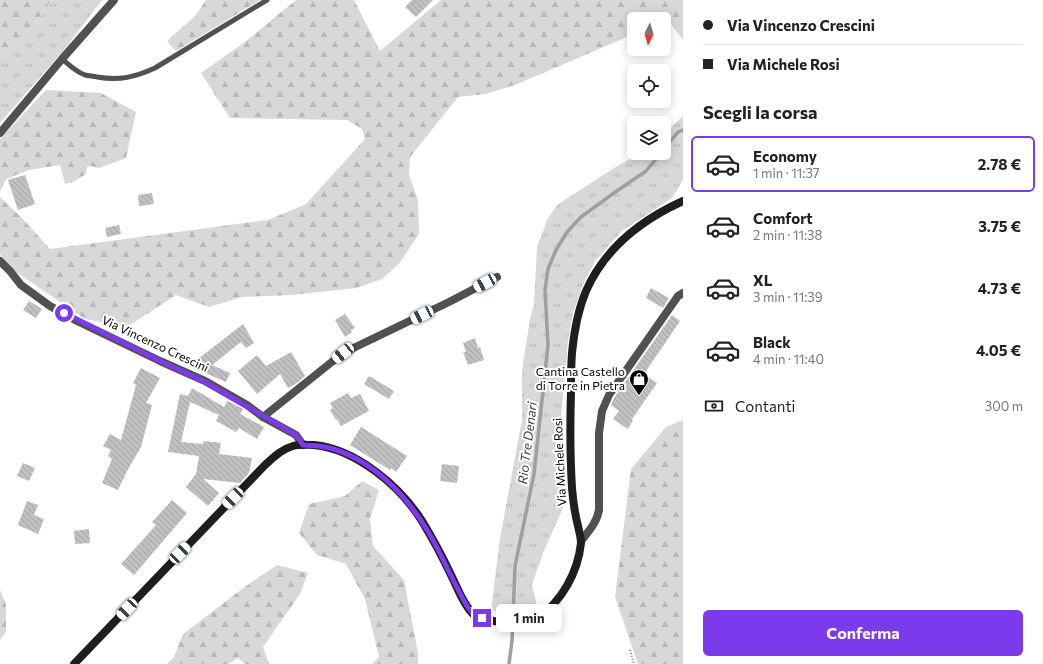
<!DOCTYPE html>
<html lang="it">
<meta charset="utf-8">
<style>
:root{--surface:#fff;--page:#f6f6f6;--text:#222;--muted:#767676;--line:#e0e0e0;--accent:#7c3aed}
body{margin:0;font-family:Commissioner,sans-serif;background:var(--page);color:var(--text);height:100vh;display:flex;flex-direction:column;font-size:15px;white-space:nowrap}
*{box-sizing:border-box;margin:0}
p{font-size:13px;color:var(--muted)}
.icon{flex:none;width:22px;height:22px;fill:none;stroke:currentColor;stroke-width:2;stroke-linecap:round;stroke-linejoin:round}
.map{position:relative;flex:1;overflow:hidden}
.panel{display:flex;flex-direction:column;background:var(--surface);width:360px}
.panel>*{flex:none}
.hud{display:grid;align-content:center;height:88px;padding:0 20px;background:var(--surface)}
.needle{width:26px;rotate:185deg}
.buttons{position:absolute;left:627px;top:12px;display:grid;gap:8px}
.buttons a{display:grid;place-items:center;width:44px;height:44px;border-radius:6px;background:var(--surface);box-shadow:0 2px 10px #0003;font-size:20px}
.end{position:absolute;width:18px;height:18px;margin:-9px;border:5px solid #7c3aed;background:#fff;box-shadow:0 0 0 2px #fff}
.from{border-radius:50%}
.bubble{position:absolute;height:28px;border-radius:6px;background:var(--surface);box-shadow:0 2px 10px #0003;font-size:13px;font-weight:700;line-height:28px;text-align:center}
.car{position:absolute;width:12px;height:24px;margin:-12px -6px;border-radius:5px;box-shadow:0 0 3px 1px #0007;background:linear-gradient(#fff 24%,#345 0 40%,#fff 0 76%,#345 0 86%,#fff 0)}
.hud b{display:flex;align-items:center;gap:14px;height:38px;font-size:15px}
.hud b+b{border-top:1px solid var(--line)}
.hud i{width:10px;height:10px;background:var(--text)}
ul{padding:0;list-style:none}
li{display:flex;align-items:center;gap:12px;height:56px;margin:0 8px 6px;padding:0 12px;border:2px solid transparent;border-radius:6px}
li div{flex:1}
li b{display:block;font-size:15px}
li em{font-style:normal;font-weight:700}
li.on{border-color:var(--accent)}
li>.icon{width:36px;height:36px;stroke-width:1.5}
h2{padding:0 20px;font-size:18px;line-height:48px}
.pay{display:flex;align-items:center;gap:10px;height:44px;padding:0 20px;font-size:15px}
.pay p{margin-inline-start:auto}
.primary-button{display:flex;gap:8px;margin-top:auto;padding:8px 20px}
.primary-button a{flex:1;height:46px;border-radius:6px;background:var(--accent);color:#fff;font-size:16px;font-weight:700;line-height:46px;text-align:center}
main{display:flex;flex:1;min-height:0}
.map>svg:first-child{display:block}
.grass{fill:url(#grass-tufts)}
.forest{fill:url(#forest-firs)}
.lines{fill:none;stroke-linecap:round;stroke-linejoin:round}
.stream{stroke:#9f9f9f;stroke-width:3.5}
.building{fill:url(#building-back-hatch)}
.path{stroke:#737373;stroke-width:2;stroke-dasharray:1 2;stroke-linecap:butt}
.lane{stroke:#515151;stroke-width:5}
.street{stroke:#515151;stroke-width:8}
.secondary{stroke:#1e1e1e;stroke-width:8}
.route{stroke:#7c3aed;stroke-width:5}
.labels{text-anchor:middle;stroke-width:4;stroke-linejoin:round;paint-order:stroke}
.street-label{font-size:12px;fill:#000;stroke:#fff}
.poi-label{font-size:12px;fill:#000;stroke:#fff;text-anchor:end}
.water-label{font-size:13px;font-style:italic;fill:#404040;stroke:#fff}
</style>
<main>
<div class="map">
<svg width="683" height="664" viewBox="0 0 683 664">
<defs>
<pattern id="grass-tufts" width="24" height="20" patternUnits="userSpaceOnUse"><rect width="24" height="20" fill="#d8d8d8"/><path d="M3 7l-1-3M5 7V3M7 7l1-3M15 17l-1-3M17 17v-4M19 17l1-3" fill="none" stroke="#b8b8b8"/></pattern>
<pattern id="forest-firs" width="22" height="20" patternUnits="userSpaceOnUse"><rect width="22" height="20" fill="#d8d8d8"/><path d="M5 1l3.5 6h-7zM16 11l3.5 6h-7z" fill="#b8b8b8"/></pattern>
<pattern id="building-back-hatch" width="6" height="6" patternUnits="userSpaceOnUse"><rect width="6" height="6" fill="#c0c0c0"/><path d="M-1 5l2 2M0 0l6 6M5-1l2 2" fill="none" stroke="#a3a3a3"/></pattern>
</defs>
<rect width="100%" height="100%" fill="#fff"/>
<g class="grass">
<polygon points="52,0 102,0 63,51 0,123 0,57 17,46"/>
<polygon points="683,116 683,180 672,198 622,231 595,261 583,285 573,313 568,341 560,427 563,508 543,553 532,585 537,606 506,613 491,610 500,538 522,420 522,371 530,319 534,304 537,247 547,220 557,205 617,166 641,153 664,153 664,134"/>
</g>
<g class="forest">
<polygon points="0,0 52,0 17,46 0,57"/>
<polygon points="206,0 260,0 176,51 167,41 195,16"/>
<polygon points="296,0 354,0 380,51 441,0 683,0 683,40 668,20 664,21 664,19 634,19 634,34 515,85 486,94 458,97 410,157 409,175 418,200 419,234 399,264 382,279 356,288 292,295 242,297 209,307 176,295 127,327 85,319 10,268 0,254 0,197 23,219 50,249 268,220 306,204 365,139 362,129 347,120 230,118 201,73 245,42"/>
<polygon points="46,90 101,93 136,112 126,158 99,168 91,166 87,167 86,174 73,182 65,184 60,165 29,170 6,179 0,192 0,139"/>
<polygon points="683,420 683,664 638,664 615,597 631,469 666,427"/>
<polygon points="362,481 379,490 370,519 373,546 404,580 418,653 418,664 372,664 379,657 365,599 346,564 317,555 299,533 309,504 345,496"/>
<polygon points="277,565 308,573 300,594 263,647 269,664 245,664 238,658 228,664 167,664 174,657 183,634 246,586"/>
<polygon points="0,590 6,604 6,632 0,640"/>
</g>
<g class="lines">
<g class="stream">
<polyline points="664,149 678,132 683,130"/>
<polyline points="509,664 512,641 515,566 534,474 548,345 545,290 548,269 556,250 567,232 581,217 614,193 646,171 661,153"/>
</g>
</g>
<g class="building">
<polygon points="412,0 433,0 416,17 405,7"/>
<polygon points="25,175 35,204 18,210 8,180"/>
<polygon points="152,193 154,204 139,206 138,195"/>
<polygon points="119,225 121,234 107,237 105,228"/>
<polygon points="651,288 669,298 663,308 646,298"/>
<polygon points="29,301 42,309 36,318 23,310"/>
<polygon points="345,314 355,328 351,330 352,332 345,337 335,320"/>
<polygon points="672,315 680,321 644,374 657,383 632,419 633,420 628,429 613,419 619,411 611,405 614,398"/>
<polygon points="243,324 254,343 246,348 241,342 212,365 230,373 226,382 189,366"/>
<polygon points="475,338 478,348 480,347 484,360 468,365 463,352 466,352 463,343"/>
<polygon points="291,352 305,376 297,383 288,388 280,374 257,394 238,371 257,355 266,366"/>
<polygon points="141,368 160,378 146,403 152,405 141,447 127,471 118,490 102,483 112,459 108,456 111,450 103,446 110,434 121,440 136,385 133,383"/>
<polygon points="369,376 394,391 389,399 364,384"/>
<polygon points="192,388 224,407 228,401 243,409 240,414 264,427 257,439 239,428 236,432 216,421 219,415 190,402 181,442 203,444 204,441 221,443 219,454 252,458 249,473 240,483 203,479 219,493 208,506 186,487 196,474 199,456 168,452 180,394 188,396"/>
<polygon points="348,393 351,398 360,394 369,411 341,426 337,419 336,420 330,410 333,408 330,403"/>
<polygon points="361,427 407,456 396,472 391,468 390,470 350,445"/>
<polygon points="23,463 35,468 29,481 17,476"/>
<polygon points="442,464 459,466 457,483 440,481"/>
<polygon points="172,500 187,513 134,575 121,564 156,525 152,522"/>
<polygon points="27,501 38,505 34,515 44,519 38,534 18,525"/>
<polygon points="89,529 90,543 75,544 74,531"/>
</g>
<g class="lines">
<polyline class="path" points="630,650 634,664"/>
<path class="lane" d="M62,59C69,65 76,72 85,75C89,76 94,76 97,77C120,81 135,77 155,68L267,0"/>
<g class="street">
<polyline points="0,133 62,59 114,0"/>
<polyline points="0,261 10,271 21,285 50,306 77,321 160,361 205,381 247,405 263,417 296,435 303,445"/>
<polyline points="263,417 343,353 449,302 497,277"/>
<path d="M581,541C589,531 597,522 599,510V433L602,411L609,395L678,296L683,293"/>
</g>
<path class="secondary" d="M74,664L265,465C274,457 282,449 293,446C300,444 307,445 314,445C356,449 400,486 422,521C433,539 443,558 452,577C458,589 463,604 473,614C481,621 512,624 522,623C528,623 534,621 538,618C562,601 578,572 581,543C581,537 579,531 578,526C575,514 573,501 572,488C570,456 570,424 571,391C571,378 571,365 572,353C574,332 578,310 586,291C605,248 641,220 683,201"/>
</g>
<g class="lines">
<path class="route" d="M64,313L160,361L205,382L296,435L303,445C312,445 321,446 330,448C373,460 407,496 429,533C443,557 453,582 467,606L474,615L482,618"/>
</g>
<defs>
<g id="shop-pin" transform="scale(1)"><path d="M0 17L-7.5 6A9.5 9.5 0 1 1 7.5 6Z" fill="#000" stroke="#fff"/><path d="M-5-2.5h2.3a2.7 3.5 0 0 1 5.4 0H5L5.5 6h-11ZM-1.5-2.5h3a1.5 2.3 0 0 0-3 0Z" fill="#fff"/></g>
</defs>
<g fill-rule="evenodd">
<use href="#shop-pin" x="639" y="379"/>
</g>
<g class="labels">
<g class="street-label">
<text transform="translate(155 344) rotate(25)" y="4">Via Vincenzo Crescini</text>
<text transform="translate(560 462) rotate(-93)" y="4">Via Michele Rosi</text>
</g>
<g class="poi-label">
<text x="625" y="376">Cantina Castello<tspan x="625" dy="14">di Torre in Pietra</tspan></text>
</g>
<g class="water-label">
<text transform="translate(527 443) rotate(-83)" y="5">Rio Tre Denari</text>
</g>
</g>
</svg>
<div class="buttons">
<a><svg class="needle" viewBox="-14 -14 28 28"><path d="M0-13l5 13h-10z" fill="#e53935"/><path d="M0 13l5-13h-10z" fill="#767676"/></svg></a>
<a><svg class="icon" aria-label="locate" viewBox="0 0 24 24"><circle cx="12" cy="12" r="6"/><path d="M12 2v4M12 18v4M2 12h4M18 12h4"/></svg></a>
<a><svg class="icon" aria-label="layers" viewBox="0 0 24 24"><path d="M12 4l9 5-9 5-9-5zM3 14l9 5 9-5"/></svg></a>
</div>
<i class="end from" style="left:64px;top:313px"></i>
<i class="end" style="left:482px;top:618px"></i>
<div class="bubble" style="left:496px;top:604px;width:66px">1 min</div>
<i class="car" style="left:485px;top:283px;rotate:242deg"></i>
<i class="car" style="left:422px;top:315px;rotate:244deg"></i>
<i class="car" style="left:343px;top:353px;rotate:231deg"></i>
<i class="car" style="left:233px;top:498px;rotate:224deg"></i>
<i class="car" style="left:180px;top:553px;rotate:44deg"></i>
<i class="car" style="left:127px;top:609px;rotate:223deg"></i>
</div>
<section class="panel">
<div class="hud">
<b><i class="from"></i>Via Vincenzo Crescini</b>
<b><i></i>Via Michele Rosi</b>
</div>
<h2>Scegli la corsa</h2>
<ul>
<li class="on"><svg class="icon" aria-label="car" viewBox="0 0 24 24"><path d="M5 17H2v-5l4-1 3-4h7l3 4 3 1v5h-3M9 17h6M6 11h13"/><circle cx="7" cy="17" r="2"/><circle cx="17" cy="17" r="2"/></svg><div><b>Economy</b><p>1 min · 11:37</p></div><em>2.78 €</em></li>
<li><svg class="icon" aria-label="car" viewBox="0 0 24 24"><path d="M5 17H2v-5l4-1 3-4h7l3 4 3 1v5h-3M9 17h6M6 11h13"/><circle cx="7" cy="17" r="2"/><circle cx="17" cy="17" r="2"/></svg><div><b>Comfort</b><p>2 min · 11:38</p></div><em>3.75 €</em></li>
<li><svg class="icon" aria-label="car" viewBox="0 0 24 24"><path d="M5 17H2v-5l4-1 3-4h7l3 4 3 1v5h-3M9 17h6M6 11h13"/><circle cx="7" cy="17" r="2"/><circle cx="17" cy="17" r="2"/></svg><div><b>XL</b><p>3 min · 11:39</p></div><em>4.73 €</em></li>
<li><svg class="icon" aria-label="car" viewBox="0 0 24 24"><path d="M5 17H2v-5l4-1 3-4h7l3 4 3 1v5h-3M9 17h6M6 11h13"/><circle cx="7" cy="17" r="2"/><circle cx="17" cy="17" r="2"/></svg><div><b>Black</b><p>4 min · 11:40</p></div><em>4.05 €</em></li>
</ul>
<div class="pay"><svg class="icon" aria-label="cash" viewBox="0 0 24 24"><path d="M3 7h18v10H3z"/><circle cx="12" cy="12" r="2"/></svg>Contanti<p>300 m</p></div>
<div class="primary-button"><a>Conferma</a></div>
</section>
</main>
